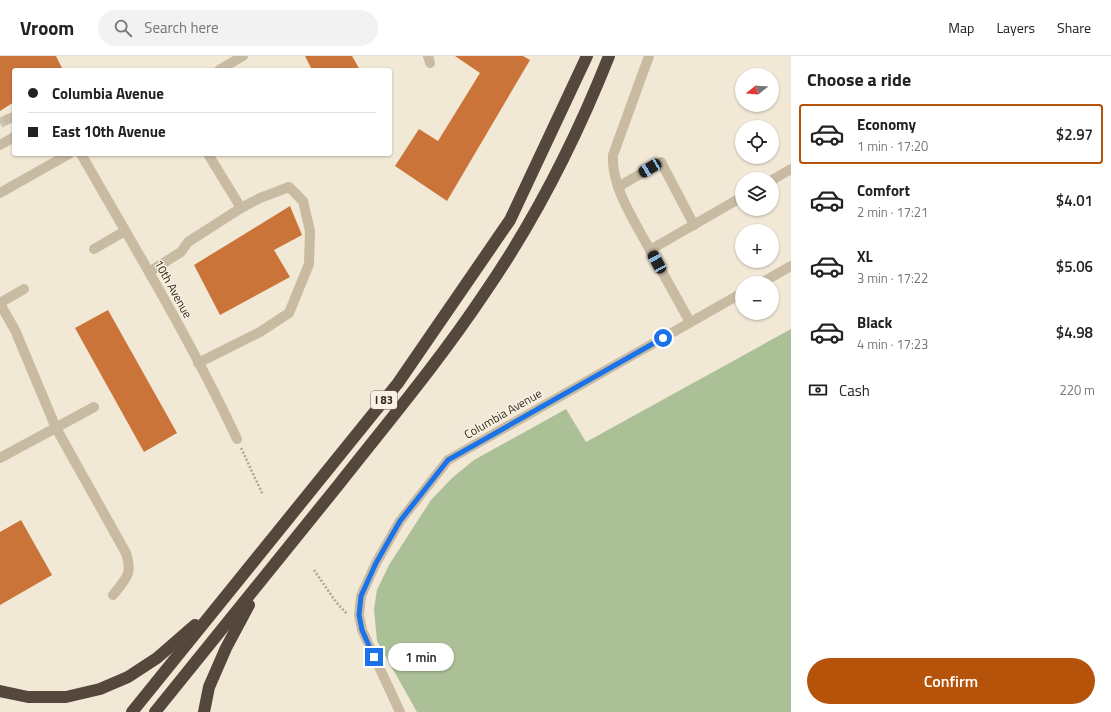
<!DOCTYPE html>
<meta charset="utf-8">
<style>
:root{--surface:#fff;--page:#f2f2f2;--text:#222;--muted:#767676;--line:#e0e0e0;--accent:#b45309}
body{margin:0;font-family:"Titillium Web",sans-serif;background:var(--page);color:var(--text);height:100vh;display:flex;flex-direction:column;font-size:15px;white-space:nowrap}
*{box-sizing:border-box;margin:0}
p{font-size:13px;color:var(--muted)}
.icon{flex:none;width:22px;height:22px;fill:none;stroke:currentColor;stroke-width:2;stroke-linecap:round;stroke-linejoin:round}
.map{position:relative;flex:1;overflow:hidden}
.details{display:flex;flex-direction:column;background:var(--surface);width:320px}
.details>*{flex:none}
.hud{position:absolute;left:12px;top:12px;width:380px;height:88px;border-radius:4px;box-shadow:0 1px 3px #0004;display:grid;align-content:center;height:88px;padding:0 16px;background:var(--surface)}
.needle{width:26px;rotate:253deg}
.buttons{position:absolute;left:735px;top:12px;display:grid;gap:8px}
.buttons a{display:grid;place-items:center;width:44px;height:44px;border-radius:50%;background:var(--surface);box-shadow:0 1px 3px #0004;font-size:20px}
.end{position:absolute;width:18px;height:18px;margin:-9px;border:5px solid #1a73e8;background:#fff;box-shadow:0 0 0 2px #fff}
.from{border-radius:50%}
.bubble{position:absolute;height:28px;border-radius:14px;background:var(--surface);box-shadow:0 1px 3px #0004;font-size:13px;font-weight:600;line-height:28px;text-align:center}
.car{position:absolute;width:12px;height:24px;margin:-12px -6px;border-radius:5px;box-shadow:0 0 3px 1px #0007;background:linear-gradient(#222 24%,#8ab4d8 0 40%,#222 0 76%,#8ab4d8 0 86%,#222 0)}
.hud b{display:flex;align-items:center;gap:14px;height:38px;font-size:15px}
.hud b+b{border-top:1px solid var(--line)}
.hud i{width:10px;height:10px;background:var(--text)}
ul{padding:0;list-style:none}
li{display:flex;align-items:center;gap:12px;height:60px;margin:0 8px 6px;padding:0 8px;border:2px solid transparent;border-radius:4px}
li div{flex:1}
li b{display:block;font-size:15px}
li em{font-style:normal;font-weight:600}
li.selected{border-color:var(--accent)}
li>.icon{width:36px;height:36px;stroke-width:1.5}
h2{padding:0 16px;font-size:18px;line-height:48px}
.pay{display:flex;align-items:center;gap:10px;height:44px;padding:0 16px;font-size:15px}
.pay p{margin-inline-start:auto}
.primary-button{display:flex;gap:8px;margin-top:auto;padding:8px 16px}
.primary-button a{flex:1;height:46px;border-radius:24px;background:var(--accent);color:#fff;font-size:16px;font-weight:600;line-height:46px;text-align:center}
header{display:flex;align-items:center;gap:24px;box-sizing:border-box;height:56px;padding:0 20px;background:var(--surface);border-bottom:1px solid var(--line)}
header strong{font-size:19px}
nav{display:flex;gap:22px;margin-inline-start:auto;font-size:14px}
.search{width:280px;height:36px;background:var(--page);display:flex;align-items:center;gap:10px;box-sizing:border-box;padding:0 14px;border-radius:22px;color:var(--muted);font-size:15px}
main{display:flex;flex:1;min-height:0}
.map>svg:first-child{display:block}
.green{fill:#abc096}
.building{fill:#cb743a}
.lines{fill:none;stroke-linecap:round;stroke-linejoin:round}
.minor-tunnel{stroke:#cbc3b2;stroke-width:10;stroke-dasharray:10 5;stroke-linecap:butt}
.path{stroke:#b5a48c;stroke-width:2.5;stroke-dasharray:2 2;stroke-linecap:butt}
.minor{stroke:#c9baa2;stroke-width:10}
.highway{stroke:#55473b;stroke-width:12}
.route{stroke:#1a73e8;stroke-width:5}
.labels{text-anchor:middle;stroke-width:3;stroke-linejoin:round;paint-order:stroke}
.shield{fill:#f9f2e2;stroke:#6f675d;stroke-width:1}
.shield-label{font-size:11px;font-weight:bold;fill:#342c24}
.street-label{font-size:12px;fill:#342c24;stroke:#f9f2e2}
</style>
<header>
<strong>Vroom</strong>
<div class="search"><svg class="icon" aria-label="search" viewBox="0 0 24 24"><circle cx="10" cy="10" r="6"/><path d="M15 15l6 6"/></svg>Search here</div>
<nav><a>Map</a><a>Layers</a><a>Share</a></nav>
</header>
<main>
<div class="map">
<svg width="791" height="656" viewBox="0 0 791 656">
<rect width="100%" height="100%" fill="#f1e9d6"/>
<polygon class="green" points="791,273 791,656 417,656 377,585 374,553 377,534 389,509 431,444 452,422 474,404 566,353 586,386"/>
<g class="building">
<polygon points="0,0 56,0 63,14 14,14 14,46 0,55"/>
<polygon points="305,0 352,0 360,14 312,14"/>
<polygon points="455,0 523,0 530,4 447,145 395,110 419,73 438,85 480,17"/>
<polygon points="290,150 302,179 274,194 290,221 220,259 194,209"/>
<polygon points="108,254 177,377 144,396 75,272"/>
<polygon points="21,464 52,519 0,549 0,476"/>
</g>
<g class="lines">
<polyline class="minor-tunnel" points="0,67 8,63"/>
<g class="path">
<polyline points="241,392 263,439"/>
<polyline points="314,514 336,546 347,558"/>
</g>
<g class="minor">
<polyline points="428,0 430,7"/>
<path d="M649,0L613,99C611,132 636,167 651,196C664,219 677,243 690,266"/>
<polyline points="219,14 243,0"/>
<polyline points="8,63 14,61"/>
<polyline points="0,89 14,81"/>
<path d="M81,98C135,192 191,285 237,383"/>
<polyline points="208,98 241,152"/>
<polyline points="772,124 791,113"/>
<polyline points="618,131 661,106 694,169"/>
<polyline points="0,137 69,98"/>
<polyline points="94,193 125,175"/>
<polyline points="650,194 742,141"/>
<polyline points="149,216 181,196 188,186 241,152 260,142 289,131 303,145 310,175 309,208 289,257 260,276 198,307"/>
<polyline points="761,227 791,210"/>
<polyline points="0,247 24,233"/>
<path d="M0,248L15,274L56,372L126,497C133,519 126,522 113,539"/>
<polyline points="0,402 94,351"/>
<polyline points="400,656 362,574 359,559 361,540 376,507 400,465 448,404 742,237"/>
</g>
<g class="highway">
<polyline points="0,635 28,641 66,641 100,633 128,621 157,602 195,569"/>
<polyline points="132,656 398,327 510,164 587,0"/>
<path d="M155,656C217,580 278,503 340,427C389,365 440,304 484,238C535,164 576,83 609,0"/>
<polyline points="204,656 209,631 226,592 249,549"/>
</g>
</g>
<g class="lines">
<polyline class="route" points="374,601 362,574 359,559 361,540 376,507 400,465 448,404 663,282"/>
</g>
<g class="labels">
<rect class="shield" x="371" y="335" width="26" height="18" rx="3"/>
<g class="shield-label">
<text x="384" y="348">I 83</text>
</g>
<g class="street-label">
<text transform="translate(173 233) rotate(61)" y="4">10th Avenue</text>
<text transform="translate(503 358) rotate(-30)" y="4">Columbia Avenue</text>
</g>
</g>
</svg>
<div class="buttons">
<a><svg class="needle" viewBox="-14 -14 28 28"><path d="M0-13l5 13h-10z" fill="#e53935"/><path d="M0 13l5-13h-10z" fill="#767676"/></svg></a>
<a><svg class="icon" aria-label="locate" viewBox="0 0 24 24"><circle cx="12" cy="12" r="6"/><path d="M12 2v4M12 18v4M2 12h4M18 12h4"/></svg></a>
<a><svg class="icon" aria-label="layers" viewBox="0 0 24 24"><path d="M12 4l9 5-9 5-9-5zM3 14l9 5 9-5"/></svg></a>
<a>+</a>
<a>−</a>
</div>
<i class="end from" style="left:663px;top:282px"></i>
<i class="end" style="left:374px;top:601px"></i>
<div class="bubble" style="left:388px;top:587px;width:66px">1 min</div>
<i class="car" style="left:650px;top:112px;rotate:239deg"></i>
<i class="car" style="left:657px;top:206px;rotate:331deg"></i>
<div class="hud">
<b><i class="from"></i>Columbia Avenue</b>
<b><i></i>East 10th Avenue</b>
</div>
</div>
<section class="details">
<h2>Choose a ride</h2>
<ul>
<li class="selected"><svg class="icon" aria-label="car" viewBox="0 0 24 24"><path d="M5 17H2v-5l4-1 3-4h7l3 4 3 1v5h-3M9 17h6M6 11h13"/><circle cx="7" cy="17" r="2"/><circle cx="17" cy="17" r="2"/></svg><div><b>Economy</b><p>1 min · 17:20</p></div><em>$2.97</em></li>
<li><svg class="icon" aria-label="car" viewBox="0 0 24 24"><path d="M5 17H2v-5l4-1 3-4h7l3 4 3 1v5h-3M9 17h6M6 11h13"/><circle cx="7" cy="17" r="2"/><circle cx="17" cy="17" r="2"/></svg><div><b>Comfort</b><p>2 min · 17:21</p></div><em>$4.01</em></li>
<li><svg class="icon" aria-label="car" viewBox="0 0 24 24"><path d="M5 17H2v-5l4-1 3-4h7l3 4 3 1v5h-3M9 17h6M6 11h13"/><circle cx="7" cy="17" r="2"/><circle cx="17" cy="17" r="2"/></svg><div><b>XL</b><p>3 min · 17:22</p></div><em>$5.06</em></li>
<li><svg class="icon" aria-label="car" viewBox="0 0 24 24"><path d="M5 17H2v-5l4-1 3-4h7l3 4 3 1v5h-3M9 17h6M6 11h13"/><circle cx="7" cy="17" r="2"/><circle cx="17" cy="17" r="2"/></svg><div><b>Black</b><p>4 min · 17:23</p></div><em>$4.98</em></li>
</ul>
<div class="pay"><svg class="icon" aria-label="cash" viewBox="0 0 24 24"><path d="M3 7h18v10H3z"/><circle cx="12" cy="12" r="2"/></svg>Cash<p>220 m</p></div>
<div class="primary-button"><a>Confirm</a></div>
</section>
</main>
